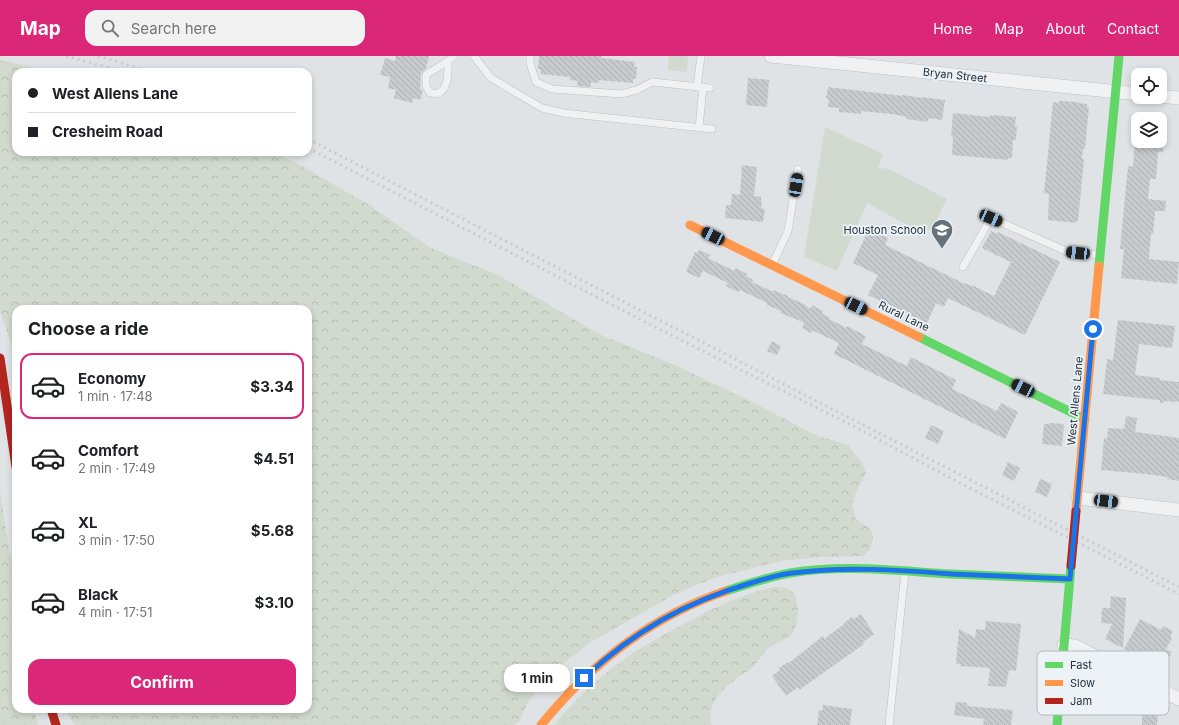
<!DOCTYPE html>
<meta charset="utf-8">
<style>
:root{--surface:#fff;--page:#f2f2f2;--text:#202124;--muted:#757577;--line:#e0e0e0;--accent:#db2777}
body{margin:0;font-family:Inter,sans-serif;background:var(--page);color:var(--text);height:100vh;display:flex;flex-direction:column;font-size:15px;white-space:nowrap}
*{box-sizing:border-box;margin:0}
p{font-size:13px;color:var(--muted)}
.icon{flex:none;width:22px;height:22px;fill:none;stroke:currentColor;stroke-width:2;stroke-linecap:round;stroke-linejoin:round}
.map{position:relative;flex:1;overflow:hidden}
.sheet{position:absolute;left:12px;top:249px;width:300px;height:408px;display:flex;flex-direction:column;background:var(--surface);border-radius:12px;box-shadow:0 2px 6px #0003}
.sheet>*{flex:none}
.guide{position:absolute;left:12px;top:12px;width:300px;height:88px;border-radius:12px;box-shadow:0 2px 6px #0003;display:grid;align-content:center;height:88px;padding:0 16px;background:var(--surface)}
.fabs{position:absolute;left:1131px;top:12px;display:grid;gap:8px}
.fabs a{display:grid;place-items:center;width:36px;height:36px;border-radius:8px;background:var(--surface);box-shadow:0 2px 6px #0003;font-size:20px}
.end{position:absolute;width:18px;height:18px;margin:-9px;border:5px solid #1a73e8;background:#fff;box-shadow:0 0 0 2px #fff}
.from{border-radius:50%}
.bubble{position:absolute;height:28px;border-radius:12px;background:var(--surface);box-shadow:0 2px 6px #0003;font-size:13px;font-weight:700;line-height:28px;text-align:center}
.car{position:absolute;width:12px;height:24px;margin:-12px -6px;border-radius:5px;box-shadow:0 0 3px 1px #0007;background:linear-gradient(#222 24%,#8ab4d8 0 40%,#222 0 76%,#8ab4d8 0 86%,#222 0)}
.guide b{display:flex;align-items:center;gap:14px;height:38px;font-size:15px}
.guide b+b{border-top:1px solid var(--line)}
.guide i{width:10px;height:10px;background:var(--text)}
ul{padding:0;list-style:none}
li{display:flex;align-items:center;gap:12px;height:66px;margin:0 8px 6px;padding:0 8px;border:2px solid transparent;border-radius:12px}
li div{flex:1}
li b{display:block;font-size:15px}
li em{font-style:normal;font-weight:700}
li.active{border-color:var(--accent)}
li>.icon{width:36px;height:36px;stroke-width:1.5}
h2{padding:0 16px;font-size:18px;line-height:48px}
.cta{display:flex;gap:8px;margin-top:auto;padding:8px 16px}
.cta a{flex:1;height:46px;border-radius:12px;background:var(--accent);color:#fff;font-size:16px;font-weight:700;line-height:46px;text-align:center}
header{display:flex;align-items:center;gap:24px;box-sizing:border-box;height:56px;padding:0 20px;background:var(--accent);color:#fff}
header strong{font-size:19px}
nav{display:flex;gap:22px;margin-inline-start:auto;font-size:14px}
.search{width:280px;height:36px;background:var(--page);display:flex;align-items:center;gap:10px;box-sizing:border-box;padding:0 14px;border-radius:12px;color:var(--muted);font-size:15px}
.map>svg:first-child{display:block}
.green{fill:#d2dacf}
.forest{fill:url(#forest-crowns)}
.building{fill:url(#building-back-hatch)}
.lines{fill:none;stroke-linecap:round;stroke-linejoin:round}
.lane-casing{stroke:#bec1c3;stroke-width:8}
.street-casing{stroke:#bec1c3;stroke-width:14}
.lane{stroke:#eff1f2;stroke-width:7}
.street{stroke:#eff1f2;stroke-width:13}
.fast{stroke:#63d668;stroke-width:9}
.slow{stroke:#ff974d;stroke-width:9}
.jam{stroke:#b3261e;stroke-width:9}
.rail{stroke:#c8cbce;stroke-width:3;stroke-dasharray:2 4;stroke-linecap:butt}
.jam-bridge{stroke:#b3261e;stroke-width:9}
.route{stroke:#1a73e8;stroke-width:5}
.labels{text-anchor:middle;stroke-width:3.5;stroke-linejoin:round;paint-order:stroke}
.street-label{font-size:11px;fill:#253341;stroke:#ecf2f6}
.poi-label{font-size:11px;fill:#253341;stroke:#ecf2f6;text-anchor:end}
.key{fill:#ecf2f6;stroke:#b0b9c0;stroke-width:1}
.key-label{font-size:11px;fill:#253341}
</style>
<header>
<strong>Map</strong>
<div class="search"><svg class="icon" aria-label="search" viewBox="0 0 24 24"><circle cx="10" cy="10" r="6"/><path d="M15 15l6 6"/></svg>Search here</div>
<nav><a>Home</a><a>Map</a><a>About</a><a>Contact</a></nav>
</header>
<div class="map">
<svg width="1179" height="669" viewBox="0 0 1179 669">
<defs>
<pattern id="forest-crowns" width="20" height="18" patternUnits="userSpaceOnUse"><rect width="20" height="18" fill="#d2dacf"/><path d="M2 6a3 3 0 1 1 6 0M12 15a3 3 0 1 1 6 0" fill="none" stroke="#b4bcb3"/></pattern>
<pattern id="building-back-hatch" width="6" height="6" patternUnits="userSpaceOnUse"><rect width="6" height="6" fill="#c8cbce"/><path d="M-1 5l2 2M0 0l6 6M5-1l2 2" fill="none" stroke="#acafb2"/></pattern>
</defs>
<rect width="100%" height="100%" fill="#e0e3e5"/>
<g class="green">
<polygon points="669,0 688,0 687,16 668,14"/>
<polygon points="825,71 883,98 878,113 887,112 947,143 932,173 920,176 867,147 837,215 804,201"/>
</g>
<g class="forest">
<polygon points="0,4 51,16 16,16 16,96 272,96 293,105 371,150 429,191 498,219 599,278 675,309 744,342 818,380 848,389 862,407 866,417 857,434 852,448 856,463 871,473 873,482 870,493 863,500 821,501 781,505 717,521 677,537 591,586 546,621 528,646 520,664 514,669 75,669 68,658 67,653 308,653 308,253 16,253 16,319 11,287 0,255"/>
<polygon points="0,437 9,492 16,522 16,653 34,653 38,669 0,669"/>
<path d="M773,531C778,531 784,531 789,533C800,538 800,569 792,578C786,584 778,586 771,590C763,596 759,604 753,611C750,614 746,616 743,618C727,629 704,647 712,669H554C574,645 597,622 623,604C643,589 669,576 691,564C718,550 744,538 773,531Z"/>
</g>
<g class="building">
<polygon points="396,0 429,0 426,13 422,16 421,19 420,33 423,34 420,44 413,42 412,47 394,42 396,34 388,32 390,21 380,19 385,2 395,5"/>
<polygon points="539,0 601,0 601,2 635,6 634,11 637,11 636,23 633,23 633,27 599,24 598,27 591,26 591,31 577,30 578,25 570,24 570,21 540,18 541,13 538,13"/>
<polygon points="748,22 769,24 767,51 746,49"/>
<polygon points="828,31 870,36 902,40 903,39 921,42 921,41 945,44 942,64 929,62 928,66 906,63 907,61 892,58 861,55 861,58 839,56 839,52 828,51 829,43 826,42"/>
<polygon points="1059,45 1078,46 1078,47 1087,48 1087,51 1089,51 1085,92 1083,93 1082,102 1084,104 1078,165 1076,165 1076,167 1048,164 1049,138 1044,137 1053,46 1059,47"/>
<polygon points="953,57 990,61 990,59 1016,61 1015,70 1017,70 1016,84 1013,84 1012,102 1008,102 1008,104 952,99 953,81 951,80"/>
<polygon points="1135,85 1164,85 1163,96 1158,96 1156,123 1150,123 1148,143 1166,145 1165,155 1155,155 1153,178 1151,178 1149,203 1179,206 1177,228 1121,222 1124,193 1120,193 1128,110 1133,111"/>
<polygon points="742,109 757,111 754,140 761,141 761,144 762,145 761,152 765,153 763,166 725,162 726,149 731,149 732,138 740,139"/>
<polygon points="869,173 888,182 885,189 965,228 965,227 972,230 972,229 994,240 1011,206 982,192 991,175 997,178 998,176 1060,206 1025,279 948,242 944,251 936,247 927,267 868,239 878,219 853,207"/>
<polygon points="699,194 710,199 708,202 734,215 736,212 747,218 746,220 753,224 752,226 773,236 773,234 788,240 788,241 804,248 810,253 812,249 823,255 822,258 829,261 829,263 847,272 847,270 866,280 862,288 907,310 911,301 956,324 952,333 997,355 1001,347 1018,356 1005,383 834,298 839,287 812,274 811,277 802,272 804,268 803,266 780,257 781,255 767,249 767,247 740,234 738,236 726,230 728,227 703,215 699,222 686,216 695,196 697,197"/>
<polygon points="1118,264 1175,270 1172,292 1139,288 1135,319 1160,322 1160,324 1179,326 1179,346 1165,345 1161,348 1159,344 1103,338 1107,303 1113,304"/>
<polygon points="772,285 781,290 777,299 767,295"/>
<polygon points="1126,360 1137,362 1135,376 1179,382 1179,425 1167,423 1168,421 1146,418 1101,414 1104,382 1107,383 1108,372 1124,373"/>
<polygon points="1050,367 1064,368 1062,390 1042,388 1044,368 1050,368"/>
<polygon points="931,369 944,375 938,388 925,382"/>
<polygon points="1008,406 1020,412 1014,425 1002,419"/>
<polygon points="1040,423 1052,428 1047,441 1035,436"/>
<polygon points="1111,540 1126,542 1123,592 1105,583 1112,568 1101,567 1102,552 1110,552"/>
<polygon points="861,558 874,578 862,587 864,588 799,634 798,631 786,640 772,620 780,614 779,612 788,606 789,607 823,580 824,583 843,569 844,567 852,561 854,563"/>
<polygon points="1140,563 1161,574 1163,570 1173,575 1170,581 1172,582 1166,593 1172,596 1166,608 1160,605 1159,606 1157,605 1156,606 1139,597 1137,600 1124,593"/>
<polygon points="986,565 1021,568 1016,615 1009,614 1006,631 988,630 990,612 960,610 961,608 956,608 959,573 975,582 976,573 985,574"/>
<polygon points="1154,639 1159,642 1157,669 1142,669 1142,657 1147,658"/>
<polygon points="956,646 967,647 967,650 1013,654 1011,669 983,669 984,663 954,659"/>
<polygon points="823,649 852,653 850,669 817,669 819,654 822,655"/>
</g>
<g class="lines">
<g class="lane-casing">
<g id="lane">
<polyline points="474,0 491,22 542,52 563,57 712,73"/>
<polyline points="530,0 530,7 536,26 552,33 621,38 637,34 652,26 710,32"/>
<path d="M448,6C448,15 449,32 439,37C437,38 433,37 430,37L426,30V19C435,12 446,8 454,0"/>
<polyline points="697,31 701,0"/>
<polyline points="699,72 703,31"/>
<polyline points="772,209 788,175 798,113"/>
<polyline points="963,211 991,162 1068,196 1100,199"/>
<polyline points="889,669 905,515"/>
</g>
</g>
<g class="street-casing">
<g id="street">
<polyline points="771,0 1138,38"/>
<polyline points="1160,40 1179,42"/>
<polyline points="1078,442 1179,454"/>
<polyline points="1064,589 1075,590 1079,592 1179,643"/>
</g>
</g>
<use href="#lane" class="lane"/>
<use href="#street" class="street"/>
<g class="fast">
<polyline points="1099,210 1119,0"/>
<polyline points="919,281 1085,363"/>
<path d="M726,535C747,528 768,521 790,517C843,508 898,515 951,518C990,520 1030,521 1069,523"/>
<polyline points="1057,669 1071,510"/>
</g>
<g class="slow">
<polyline points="690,169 919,281"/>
<polyline points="1076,455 1099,210"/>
<path d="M541,669C590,609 652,560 726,535"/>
</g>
<g class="jam">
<polyline points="0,302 16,411"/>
<polyline points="51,653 56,669"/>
</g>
<g class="rail">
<polyline points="66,0 125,16"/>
<polyline points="98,0 151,16"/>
<path d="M308,83C598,233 889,382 1179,531"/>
<polyline points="308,92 651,269 857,372 958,426 1179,538"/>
</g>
<polyline class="jam-bridge" points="1071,510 1076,455"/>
</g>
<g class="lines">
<path class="route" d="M584,622C634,575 686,546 751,527C764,523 778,519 792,517C845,510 899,514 952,518C991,520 1030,521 1070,523L1093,273"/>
</g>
<defs>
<g id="school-pin" transform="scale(1.15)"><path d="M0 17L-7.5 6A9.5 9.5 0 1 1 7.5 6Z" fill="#66717a" stroke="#ecf2f6"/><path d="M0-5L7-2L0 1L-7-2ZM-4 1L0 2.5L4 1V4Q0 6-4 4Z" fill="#fff"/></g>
</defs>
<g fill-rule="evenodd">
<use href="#school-pin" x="942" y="174"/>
</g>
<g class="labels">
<g class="street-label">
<text transform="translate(955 19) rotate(6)" y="4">Bryan Street</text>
<text transform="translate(904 260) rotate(26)" y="4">Rural Lane</text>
<text transform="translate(1075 345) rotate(-85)" y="4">West Allens Lane</text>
</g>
<g class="poi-label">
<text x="926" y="178">Houston School</text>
</g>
</g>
<rect x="1037" y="595" width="132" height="64" rx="6" class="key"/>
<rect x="1045" y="606" width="18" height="6" fill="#63d668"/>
<rect x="1045" y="624" width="18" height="6" fill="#ff974d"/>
<rect x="1045" y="642" width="18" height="6" fill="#b3261e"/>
<g class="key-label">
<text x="1070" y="613">Fast</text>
<text x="1070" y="631">Slow</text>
<text x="1070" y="649">Jam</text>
</g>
</svg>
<div class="fabs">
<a><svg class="icon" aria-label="locate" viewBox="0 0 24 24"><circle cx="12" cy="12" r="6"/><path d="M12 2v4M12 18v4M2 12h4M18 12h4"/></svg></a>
<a><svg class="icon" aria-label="layers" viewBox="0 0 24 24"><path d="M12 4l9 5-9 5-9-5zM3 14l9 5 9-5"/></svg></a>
</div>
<i class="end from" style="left:1093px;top:273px"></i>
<i class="end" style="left:584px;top:622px"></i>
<div class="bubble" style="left:504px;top:608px;width:66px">1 min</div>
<i class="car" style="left:796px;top:129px;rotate:9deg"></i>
<i class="car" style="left:991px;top:162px;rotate:114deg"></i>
<i class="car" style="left:713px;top:180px;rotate:296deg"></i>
<i class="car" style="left:1078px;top:197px;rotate:276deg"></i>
<i class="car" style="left:856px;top:250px;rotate:116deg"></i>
<i class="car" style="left:1023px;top:332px;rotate:296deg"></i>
<i class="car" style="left:1106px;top:445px;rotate:97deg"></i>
<div class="guide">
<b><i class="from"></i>West Allens Lane</b>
<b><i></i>Cresheim Road</b>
</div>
<section class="sheet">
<h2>Choose a ride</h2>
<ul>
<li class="active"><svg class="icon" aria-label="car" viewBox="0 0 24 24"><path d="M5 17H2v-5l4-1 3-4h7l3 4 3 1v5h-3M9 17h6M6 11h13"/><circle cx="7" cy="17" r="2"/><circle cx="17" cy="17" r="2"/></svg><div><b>Economy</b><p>1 min · 17:48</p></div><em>$3.34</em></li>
<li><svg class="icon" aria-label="car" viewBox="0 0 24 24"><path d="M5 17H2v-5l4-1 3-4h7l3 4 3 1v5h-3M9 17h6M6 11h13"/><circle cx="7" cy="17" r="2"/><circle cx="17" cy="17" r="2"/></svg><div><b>Comfort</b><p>2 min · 17:49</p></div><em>$4.51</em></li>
<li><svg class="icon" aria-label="car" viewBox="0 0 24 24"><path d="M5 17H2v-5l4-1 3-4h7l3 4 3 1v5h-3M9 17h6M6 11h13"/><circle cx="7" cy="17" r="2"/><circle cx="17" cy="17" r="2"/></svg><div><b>XL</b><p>3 min · 17:50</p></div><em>$5.68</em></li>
<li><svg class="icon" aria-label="car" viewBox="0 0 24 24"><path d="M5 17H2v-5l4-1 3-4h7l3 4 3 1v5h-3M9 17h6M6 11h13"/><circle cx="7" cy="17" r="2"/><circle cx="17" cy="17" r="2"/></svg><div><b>Black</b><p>4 min · 17:51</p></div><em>$3.10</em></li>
</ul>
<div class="cta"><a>Confirm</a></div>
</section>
</div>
